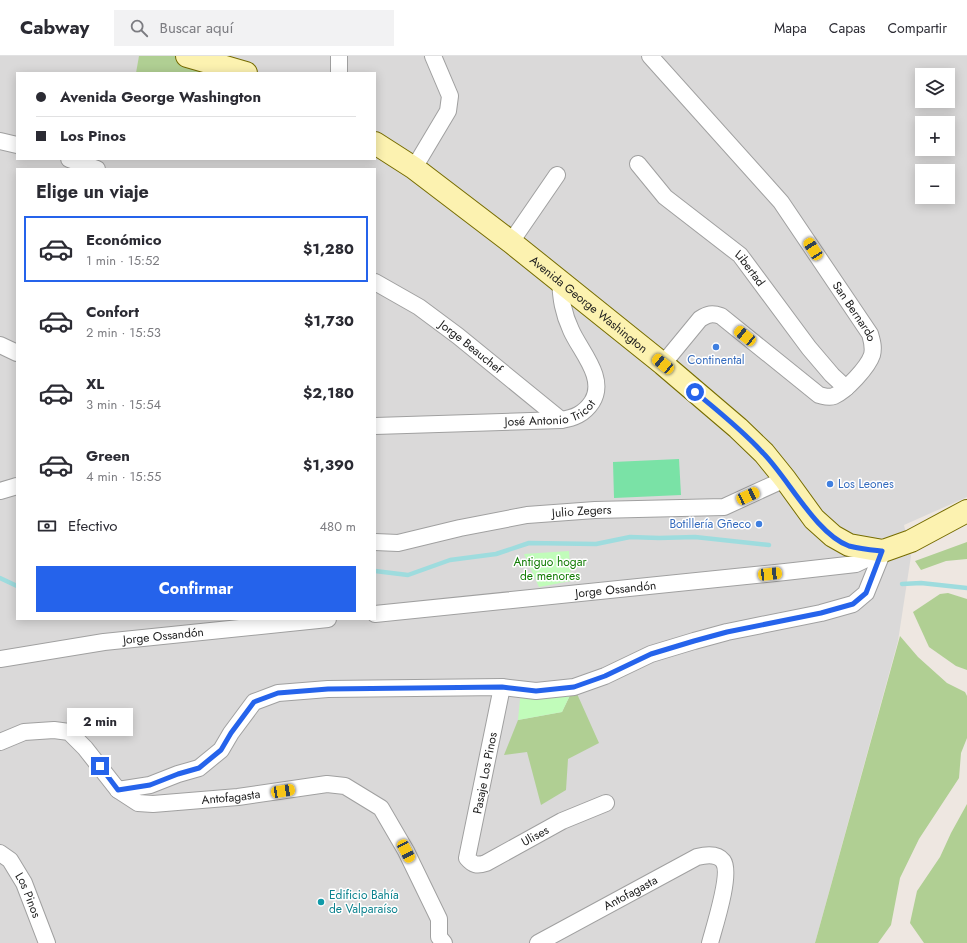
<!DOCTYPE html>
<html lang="es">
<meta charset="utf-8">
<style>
:root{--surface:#fff;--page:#f2f2f3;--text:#2b2b33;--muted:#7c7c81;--line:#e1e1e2;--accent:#2563eb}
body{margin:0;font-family:Jost,sans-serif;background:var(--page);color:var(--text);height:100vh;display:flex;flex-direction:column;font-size:15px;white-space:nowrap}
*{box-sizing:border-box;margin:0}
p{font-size:13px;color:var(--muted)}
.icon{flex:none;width:22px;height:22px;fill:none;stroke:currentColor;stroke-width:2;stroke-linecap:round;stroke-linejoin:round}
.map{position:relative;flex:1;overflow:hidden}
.sheet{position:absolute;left:16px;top:112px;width:360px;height:452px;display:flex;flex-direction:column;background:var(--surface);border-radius:0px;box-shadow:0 2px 10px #0003}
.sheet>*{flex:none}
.banner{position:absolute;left:16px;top:16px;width:360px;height:88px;border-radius:0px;box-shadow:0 2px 10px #0003;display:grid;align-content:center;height:88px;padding:0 20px;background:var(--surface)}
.tools{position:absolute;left:915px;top:12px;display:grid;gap:8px}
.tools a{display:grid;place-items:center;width:40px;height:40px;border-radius:0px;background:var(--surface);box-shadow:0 2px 10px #0003;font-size:20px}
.end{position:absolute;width:18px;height:18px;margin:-9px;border:5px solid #2563eb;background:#fff;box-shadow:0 0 0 2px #fff}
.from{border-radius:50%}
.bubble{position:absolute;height:28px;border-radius:0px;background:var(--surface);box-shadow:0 2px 10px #0003;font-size:13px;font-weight:700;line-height:28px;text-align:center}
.car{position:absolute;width:12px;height:24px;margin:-12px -6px;border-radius:5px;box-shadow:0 0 3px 1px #0007;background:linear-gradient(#f5c518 24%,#345 0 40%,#f5c518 0 76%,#345 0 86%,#f5c518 0)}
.banner b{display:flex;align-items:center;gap:14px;height:38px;font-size:15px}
.banner b+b{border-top:1px solid var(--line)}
.banner i{width:10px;height:10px;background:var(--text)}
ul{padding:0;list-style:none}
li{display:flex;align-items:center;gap:12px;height:66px;margin:0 8px 6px;padding:0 12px;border:2px solid transparent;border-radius:0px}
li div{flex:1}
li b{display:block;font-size:15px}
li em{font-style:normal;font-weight:700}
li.on{border-color:var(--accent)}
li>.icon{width:36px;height:36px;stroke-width:1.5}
h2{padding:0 20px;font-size:18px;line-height:48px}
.pay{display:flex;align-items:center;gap:10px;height:44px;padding:0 20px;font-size:15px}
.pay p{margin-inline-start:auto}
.cta{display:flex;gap:8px;margin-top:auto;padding:8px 20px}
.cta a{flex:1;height:46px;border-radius:0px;background:var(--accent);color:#fff;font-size:16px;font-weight:700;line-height:46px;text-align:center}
header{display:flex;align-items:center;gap:24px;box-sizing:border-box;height:56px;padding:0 20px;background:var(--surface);border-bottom:1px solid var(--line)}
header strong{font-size:19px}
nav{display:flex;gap:22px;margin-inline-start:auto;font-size:14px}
.search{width:280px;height:36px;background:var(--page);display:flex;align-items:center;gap:10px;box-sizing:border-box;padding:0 14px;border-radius:0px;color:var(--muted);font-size:15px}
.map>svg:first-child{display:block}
.residential{fill:#dad9d9;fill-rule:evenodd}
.forest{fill:#b0cf93}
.park{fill:#c1fcba}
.pitch{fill:#7ae2a6}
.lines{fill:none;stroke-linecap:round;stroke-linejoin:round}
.stream{stroke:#9edcde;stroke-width:4.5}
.minor-casing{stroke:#a0a0a0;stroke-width:18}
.secondary-casing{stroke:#766c00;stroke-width:24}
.minor{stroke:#fff;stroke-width:16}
.secondary{stroke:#fcf2b0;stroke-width:22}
.route{stroke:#2563eb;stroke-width:5}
.shop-dot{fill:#3f7fe0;stroke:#fff;stroke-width:1.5}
.culture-dot{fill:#0f9aa8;stroke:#fff;stroke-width:1.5}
.labels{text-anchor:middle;stroke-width:3;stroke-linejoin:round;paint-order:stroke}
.street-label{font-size:12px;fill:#1c1c1c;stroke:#fff}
.shop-label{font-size:12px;fill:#366cbe;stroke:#fff}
.park-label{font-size:12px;fill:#137d06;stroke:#fff}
.culture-label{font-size:12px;fill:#0d838f;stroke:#fff;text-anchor:start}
</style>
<header>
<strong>Cabway</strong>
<div class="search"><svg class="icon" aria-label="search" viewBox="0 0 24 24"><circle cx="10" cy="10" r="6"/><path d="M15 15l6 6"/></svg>Buscar aquí</div>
<nav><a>Mapa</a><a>Capas</a><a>Compartir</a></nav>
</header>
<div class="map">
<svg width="967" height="887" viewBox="0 0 967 887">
<rect width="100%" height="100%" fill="#eee7e1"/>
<path class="residential" d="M0,0H967V441L904,469L911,500L898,585L815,887H0ZM17,17H375V103H17ZM922,19H948V45H922ZM922,67H948V93H922ZM17,113H375V563H17ZM922,115H948V141H922Z"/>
<g class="forest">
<polygon points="139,0 188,0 246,17 136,17"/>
<polygon points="967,486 967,503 946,505 921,514 915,505"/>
<polygon points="948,537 967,543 967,614 956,610 929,591 913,556 940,538"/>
<polygon points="900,580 918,601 947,627 965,636 967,640 967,682 961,697 959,722 919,783 900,822 891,869 878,887 815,887"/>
<polygon points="574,631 599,687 568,703 566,734 541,749 527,696 504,699 518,664 562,656"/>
<polygon points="967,748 967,887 924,887 910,867 917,835 940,801 951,777"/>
</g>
<g class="park">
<polygon points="569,495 571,525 539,531 524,498"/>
<polygon points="574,631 562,656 518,664 521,633"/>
</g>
<polygon class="pitch" points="679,403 681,439 614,442 613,406"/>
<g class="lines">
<g class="stream">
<polyline points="375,515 408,519 450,504 496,498 529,487 596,488 630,481 659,482 695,481 769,489"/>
<polyline points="0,522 17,530"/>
<polyline points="902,528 921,527 967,532"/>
</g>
<g class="minor-casing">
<g id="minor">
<polyline points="339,0 339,17"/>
<path id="s1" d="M650,0L781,146L870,278C872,285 874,291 872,299C868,311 846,335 834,340C829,342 824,340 819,339L721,260C712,257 708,258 700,263L663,308"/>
<polyline points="0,85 17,89"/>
<polyline points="69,103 97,113"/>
<path id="s2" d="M638,108L665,141L740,199L809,292L832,319L846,332"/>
<polyline points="414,112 448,55 450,40 433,0"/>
<polyline points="511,186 557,119"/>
<path id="s3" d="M375,226L419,251L458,280L561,364"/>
<polyline points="0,289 17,297"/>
<path id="s4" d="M375,370L561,364C574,362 584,358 592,346C607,322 580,295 571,274C563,257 561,243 560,224"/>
<polyline points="0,435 17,430"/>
<path id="s5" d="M375,486L398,487L460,472L527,459L595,454L724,451L785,423"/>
<path id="s6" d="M375,558L785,516L856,508L883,495"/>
<path id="s7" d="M0,603L104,586L328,563"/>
<path id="s8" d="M502,631L467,802C473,809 477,810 486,807L562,765L606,747"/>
<polyline points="0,686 24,676 54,674 69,676 85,692 118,734 150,729 178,718 199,712 221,694 231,677 254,646 278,637 328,633 502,631 536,635 574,631 605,620 651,598 694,585 727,576 821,557 853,548 866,537 883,495"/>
<path id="s9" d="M118,734L138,747L153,748L238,741L327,728L345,730L381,752L406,795L439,863V881L444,887"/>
<path id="s10" d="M0,797L10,804L24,827L47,887"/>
<path id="s11" d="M538,887L697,801C705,799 717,797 723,805C732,817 714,872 710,887"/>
</g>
</g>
<g class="secondary-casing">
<g id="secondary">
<polyline points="187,0 246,17"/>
<path id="s12" d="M375,87L414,112L511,186L663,308L738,372L764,397L785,423L814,463L833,480L849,489L883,495L911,485L967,455"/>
</g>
</g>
<use href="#minor" class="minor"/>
<use href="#secondary" class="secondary"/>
</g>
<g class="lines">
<path class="route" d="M100,710L118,734L150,729L178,718L199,712L221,694L231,677L254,646L278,637L328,633L502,631L536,635L574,631L605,620L651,598L694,585L727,576L821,557L853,548L866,537L882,495C872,494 860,493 849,490C816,478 788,422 763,397C742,374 718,355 695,336"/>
</g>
<g class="shop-dot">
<circle cx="716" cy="291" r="4"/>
<circle cx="830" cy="428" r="4"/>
<circle cx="759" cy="468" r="4"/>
</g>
<circle class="culture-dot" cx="321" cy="846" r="4"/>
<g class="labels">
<g class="street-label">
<text dy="4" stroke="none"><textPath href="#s2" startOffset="154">Libertad</textPath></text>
<text dy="4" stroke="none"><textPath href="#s12" startOffset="268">Avenida George Washington</textPath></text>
<text dy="4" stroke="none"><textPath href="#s1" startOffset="328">San Bernardo</textPath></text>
<text dy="4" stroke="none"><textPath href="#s3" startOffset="116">Jorge Beauchef</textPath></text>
<text dy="4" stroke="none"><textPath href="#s4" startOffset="177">José Antonio Tricot</textPath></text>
<text dy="4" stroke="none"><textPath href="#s5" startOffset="210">Julio Zegers</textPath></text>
<text dy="4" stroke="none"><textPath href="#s6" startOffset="242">Jorge Ossandón</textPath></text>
<text dy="4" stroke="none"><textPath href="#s7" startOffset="165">Jorge Ossandón</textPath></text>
<text transform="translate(485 717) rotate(-79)" y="4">Pasaje Los Pinos</text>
<text dy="4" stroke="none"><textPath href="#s9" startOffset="117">Antofagasta</textPath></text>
<text dy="4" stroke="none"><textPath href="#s8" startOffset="252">Ulises</textPath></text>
<text dy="4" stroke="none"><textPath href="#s11" startOffset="105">Antofagasta</textPath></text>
<text dy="4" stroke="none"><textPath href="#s10" startOffset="52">Los Pinos</textPath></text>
</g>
<g class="shop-label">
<text x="716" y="308">Continental</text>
<text x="838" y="432" text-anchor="start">Los Leones</text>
<text x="751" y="472" text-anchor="end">Botillería Gñeco</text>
</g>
<g class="park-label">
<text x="550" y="510">Antiguo hogar<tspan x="550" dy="14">de menores</tspan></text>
</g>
<g class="culture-label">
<text x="329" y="843">Edificio Bahía<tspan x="329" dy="14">de Valparaíso</tspan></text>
</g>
</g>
</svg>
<div class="tools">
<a><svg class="icon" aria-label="layers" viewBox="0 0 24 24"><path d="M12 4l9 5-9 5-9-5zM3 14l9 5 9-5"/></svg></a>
<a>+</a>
<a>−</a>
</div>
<i class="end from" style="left:695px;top:336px"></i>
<i class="end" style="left:100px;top:710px"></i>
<div class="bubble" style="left:67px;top:652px;width:66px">2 min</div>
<i class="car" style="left:813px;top:193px;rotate:327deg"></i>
<i class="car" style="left:745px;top:280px;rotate:309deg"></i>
<i class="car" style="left:663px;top:308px;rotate:309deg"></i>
<i class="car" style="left:748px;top:440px;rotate:65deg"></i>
<i class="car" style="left:770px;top:518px;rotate:84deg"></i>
<i class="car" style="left:283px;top:735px;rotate:81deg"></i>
<i class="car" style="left:406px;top:795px;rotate:153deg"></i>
<div class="banner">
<b><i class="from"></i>Avenida George Washington</b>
<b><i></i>Los Pinos</b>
</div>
<section class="sheet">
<h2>Elige un viaje</h2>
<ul>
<li class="on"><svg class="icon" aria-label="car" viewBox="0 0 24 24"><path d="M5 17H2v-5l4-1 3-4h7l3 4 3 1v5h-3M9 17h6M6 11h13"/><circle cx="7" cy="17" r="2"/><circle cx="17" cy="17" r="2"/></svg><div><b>Económico</b><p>1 min · 15:52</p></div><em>$1,280</em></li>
<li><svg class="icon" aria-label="car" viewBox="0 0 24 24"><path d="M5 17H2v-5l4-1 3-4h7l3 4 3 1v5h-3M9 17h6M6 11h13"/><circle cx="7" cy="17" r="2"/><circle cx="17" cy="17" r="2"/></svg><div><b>Confort</b><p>2 min · 15:53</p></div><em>$1,730</em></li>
<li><svg class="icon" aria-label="car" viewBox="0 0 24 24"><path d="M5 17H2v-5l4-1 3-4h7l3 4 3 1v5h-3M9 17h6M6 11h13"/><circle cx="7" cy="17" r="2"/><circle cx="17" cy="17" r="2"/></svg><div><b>XL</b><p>3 min · 15:54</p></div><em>$2,180</em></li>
<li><svg class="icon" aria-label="car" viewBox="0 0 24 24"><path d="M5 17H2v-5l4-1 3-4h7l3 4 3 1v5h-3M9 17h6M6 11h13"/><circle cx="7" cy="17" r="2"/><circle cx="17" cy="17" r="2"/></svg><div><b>Green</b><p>4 min · 15:55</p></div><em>$1,390</em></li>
</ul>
<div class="pay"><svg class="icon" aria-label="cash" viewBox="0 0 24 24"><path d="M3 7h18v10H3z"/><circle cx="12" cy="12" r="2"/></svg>Efectivo<p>480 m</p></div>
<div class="cta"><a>Confirmar</a></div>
</section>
</div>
